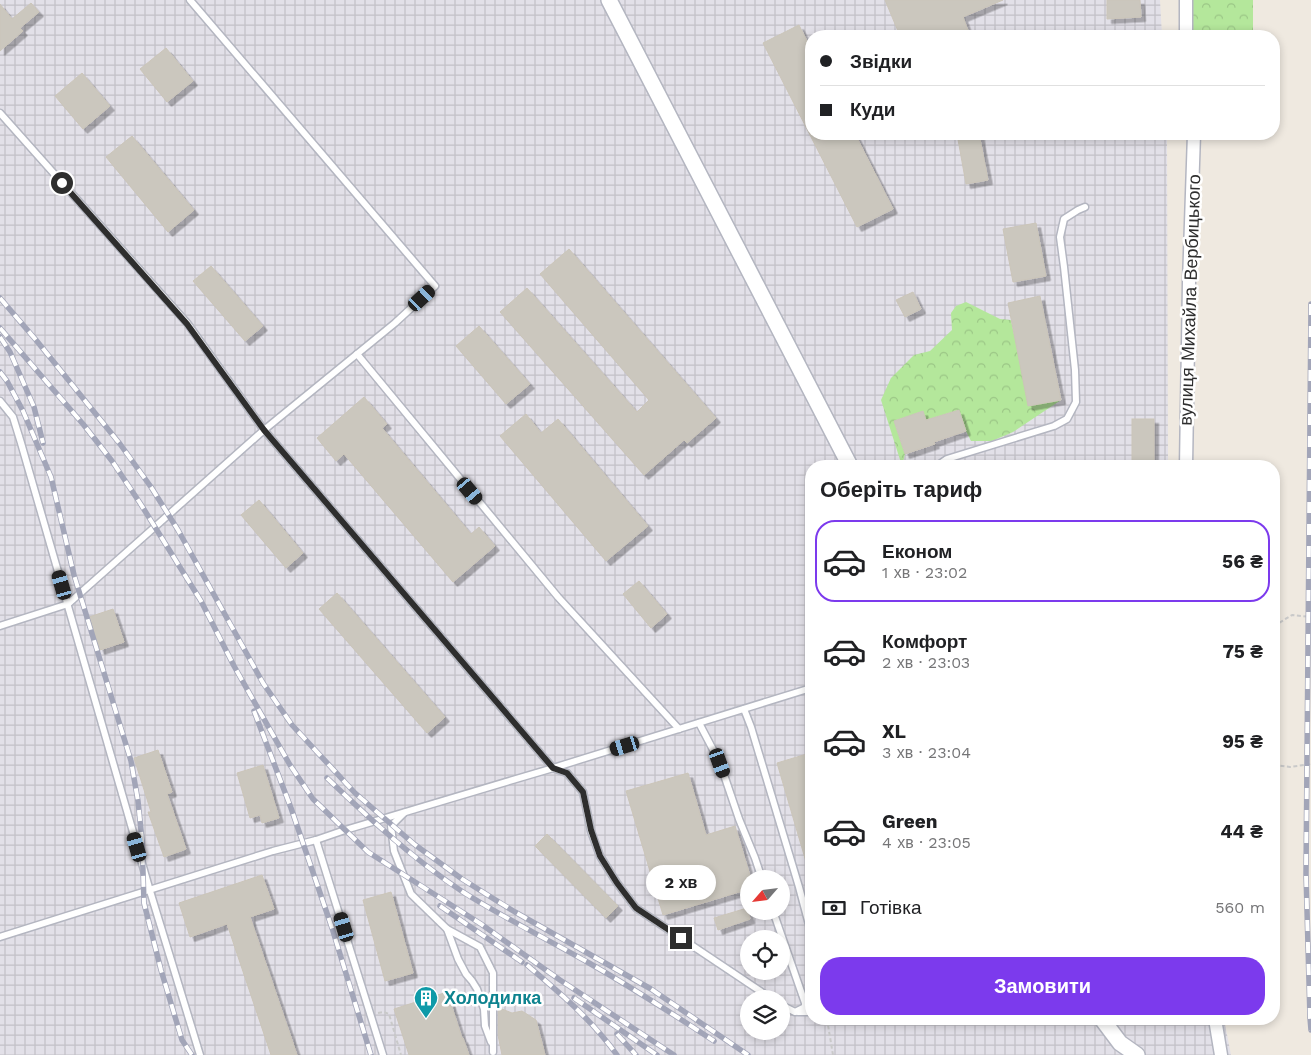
<!DOCTYPE html>
<html lang="uk">
<meta charset="utf-8">
<style>
:root{--surface:#fff;--page:#f2f2f2;--text:#202124;--muted:#757577;--line:#e0e0e0;--accent:#7c3aed}
body{margin:0;font-family:"Work Sans",sans-serif;background:var(--page);color:var(--text);height:100vh;display:flex;flex-direction:column;font-size:19px;white-space:nowrap}
*{box-sizing:border-box;margin:0}
p{font-size:16px;color:var(--muted)}
.icon{flex:none;width:28px;height:28px;fill:none;stroke:currentColor;stroke-width:2;stroke-linecap:round;stroke-linejoin:round}
.map{position:relative;flex:1;overflow:hidden}
.panel{position:absolute;left:805px;top:460px;width:475px;height:565px;display:flex;flex-direction:column;background:var(--surface);border-radius:20px;box-shadow:0 2px 8px #0003}
.panel>*{flex:none}
.banner{position:absolute;left:805px;top:30px;width:475px;height:110px;border-radius:20px;box-shadow:0 2px 8px #0003;display:grid;align-content:center;height:110px;padding:0 15px;background:var(--surface)}
.needle{width:32px;rotate:242deg}
.fabs{position:absolute;left:740px;top:870px;display:grid;gap:10px}
.fabs a{display:grid;place-items:center;width:50px;height:50px;border-radius:50%;background:var(--surface);box-shadow:0 2px 8px #0003;font-size:25px}
.end{position:absolute;width:22px;height:22px;margin:-11px;border:6px solid #2e2e2e;background:#fff;box-shadow:0 0 0 2px #fff}
.from{border-radius:50%}
.bubble{position:absolute;height:35px;border-radius:18px;background:var(--surface);box-shadow:0 2px 8px #0003;font-size:16px;font-weight:700;line-height:35px;text-align:center}
.car{position:absolute;width:15px;height:30px;margin:-15px -8px;border-radius:6px;box-shadow:0 0 4px 1px #0007;background:linear-gradient(#222 24%,#8ab4d8 0 40%,#222 0 76%,#8ab4d8 0 86%,#222 0)}
.banner b{display:flex;align-items:center;gap:18px;height:48px;font-size:19px}
.banner b+b{border-top:1px solid var(--line)}
.banner i{width:12px;height:12px;background:var(--text)}
ul{padding:0;list-style:none}
li{display:flex;align-items:center;gap:15px;height:82px;margin:0 10px 8px;padding:0 5px;border:2px solid transparent;border-radius:20px}
li div{flex:1}
li b{display:block;font-size:19px}
li em{font-style:normal;font-weight:700}
li.active{border-color:var(--accent)}
li>.icon{width:45px;height:45px;stroke-width:1.5}
h2{padding:0 15px;font-size:22px;line-height:60px}
.pay{display:flex;align-items:center;gap:12px;height:55px;padding:0 15px;font-size:19px}
.pay p{margin-inline-start:auto}
.primary-button{display:flex;gap:10px;margin-top:auto;padding:10px 15px}
.primary-button a{flex:1;height:58px;border-radius:20px;background:var(--accent);color:#fff;font-size:20px;font-weight:700;line-height:58px;text-align:center}
.map>svg:first-child{display:block}
.industrial{fill:url(#industrial-grid);fill-rule:evenodd}
.forest{fill:url(#forest-crowns)}
.building{fill:#cbc7be;stroke:#cbc5b9;filter:url(#shadow)}
.lines{fill:none;stroke-linecap:round;stroke-linejoin:round}
.service-casing{stroke:#b4b6c1;stroke-width:9}
.minor-casing{stroke:#b4b6c1;stroke-width:15}
.tertiary-casing{stroke:#b4b6c1;stroke-width:18}
.path{stroke:#c9c9c9;stroke-width:2;stroke-dasharray:4 2.5;stroke-linecap:butt}
.service{stroke:#fff;stroke-width:6}
.minor{stroke:#fff;stroke-width:12}
.tertiary{stroke:#fff;stroke-width:15}
.rail-casing{stroke:#a2a5b8;stroke-width:5.5}
.rail{stroke:#fff;stroke-width:4;stroke-dasharray:11;stroke-linecap:butt}
.route{stroke:#2e2e2e;stroke-width:6}
.labels{text-anchor:middle;stroke-width:5;stroke-linejoin:round;paint-order:stroke}
.street-label{font-size:18px;fill:#2e2e2e;stroke:#fff}
.culture-label{font-size:18px;font-weight:bold;fill:#0d838f;stroke:#fff;text-anchor:start}
</style>
<div class="map">
<svg width="1311" height="1055" viewBox="0 0 1311 1055">
<defs>
<pattern id="industrial-grid" width="8" height="8" patternUnits="userSpaceOnUse" patternTransform="scale(1.25)"><rect width="8" height="8" fill="#e2e0e8"/><path d="M0 4h8M4 0v8" fill="none" stroke="#c2c0c7"/></pattern>
<pattern id="forest-crowns" width="20" height="18" patternUnits="userSpaceOnUse" patternTransform="scale(1.25)"><rect width="20" height="18" fill="#b4e79b"/><path d="M2 6a3 3 0 1 1 6 0M12 15a3 3 0 1 1 6 0" fill="none" stroke="#9bc686"/></pattern>
<filter id="shadow"><feDropShadow dx="4.5" dy="4.5" stdDeviation="0" flood-color="#0004"/></filter>
</defs>
<rect width="100%" height="100%" fill="#efe9e0"/>
<path class="industrial" d="M0,0H1160L1162,36H811V134H1167L1168,466H811V1019H1224L1231,1055H0ZM749,879H781V911H749ZM749,939H781V971H749ZM749,999H781V1031H749Z"/>
<g class="forest">
<rect x="1190" y="0" width="63" height="36"/>
<polygon points="966,302 1000,319 1011,320 1029,406 1061,400 1013,432 992,441 971,441 966,431 959,410 926,420 923,411 894,421 905,454 902,466 881,400 891,378 914,355 930,351 952,330 951,313 956,306"/>
</g>
<g class="building">
<polygon points="885,0 1003,0 963,17 970,36 900,36"/>
<polygon points="1107,0 1140,0 1141,17 1107,19"/>
<polygon points="31,3 39,12 20,28 23,31 0,51 0,4 12,19"/>
<polygon points="799,25 811,49 811,134 855,134 893,209 857,227 763,43"/>
<polygon points="166,48 193,81 167,102 140,69"/>
<polygon points="82,73 110,106 83,129 55,96"/>
<polygon points="957,134 979,134 988,180 966,184"/>
<polygon points="132,136 194,210 168,232 106,157"/>
<polygon points="1036,223 1046,276 1013,282 1003,229"/>
<polygon points="569,249 716,418 687,443 684,440 644,475 500,312 527,288 637,412 649,400 540,274"/>
<polygon points="211,266 263,326 245,341 193,281"/>
<polygon points="913,292 921,309 905,317 896,300"/>
<polygon points="1040,296 1061,400 1028,406 1008,303"/>
<polygon points="479,326 530,384 506,404 456,346"/>
<polygon points="364,397 387,424 382,428 471,534 479,527 495,546 453,582 344,454 336,461 317,438"/>
<polygon points="959,410 966,431 934,442 935,444 905,454 894,421 923,411 926,420"/>
<polygon points="526,414 541,433 558,419 648,526 606,561 500,436"/>
<rect x="1132" y="419" width="22" height="47"/>
<polygon points="259,500 303,553 286,568 241,515"/>
<polygon points="639,581 667,614 651,628 623,594"/>
<polygon points="337,593 445,717 427,733 319,609"/>
<polygon points="113,609 124,642 100,650 89,617"/>
<polygon points="158,750 172,792 167,794 186,849 164,857 148,812 151,812 134,758"/>
<polygon points="810,753 811,759 811,872 809,872 777,763"/>
<polygon points="263,765 279,818 262,823 260,815 250,818 237,773"/>
<polygon points="688,773 706,835 735,826 751,879 749,879 749,889 663,915 626,791"/>
<polygon points="547,834 618,906 606,918 535,846"/>
<polygon points="262,875 274,909 250,917 297,1055 271,1055 227,924 190,937 179,903"/>
<polygon points="391,892 413,973 385,981 363,900"/>
<polygon points="747,908 750,919 718,930 714,918"/>
<polygon points="447,992 462,1038 463,1038 469,1055 409,1055 394,1009"/>
<polygon points="502,1009 512,1013 522,1011 536,1020 545,1055 502,1055 498,1035 498,1011"/>
</g>
<g class="lines">
<g class="service-casing">
<g id="service">
<polyline points="0,113 187,323 264,430 553,768 567,773 583,792 591,831 600,856 617,883 636,908 772,999"/>
<polyline points="357,354 558,597 679,729"/>
<polyline points="0,401 13,417 21,443 150,891 200,1055"/>
<polyline points="937,466 947,459 1054,426 1067,419 1076,402 1075,370 1064,267 1060,237 1064,219 1078,210 1085,207"/>
<polyline points="0,626 68,604 264,430 395,323 435,286 190,0"/>
<polyline points="744,709 751,727 799,887 811,932"/>
<polyline points="699,723 720,763 739,819 755,858 762,879"/>
<polyline points="404,813 391,826 394,851 411,894 447,929 480,947 493,973 493,1052"/>
<polyline points="316,840 383,1055"/>
<polyline points="773,911 805,1003 805,1007 795,1012 781,1005"/>
<polyline points="447,929 458,959 466,974 472,981 477,989 484,1009 485,1026 491,1042"/>
<polyline points="0,937 273,851 316,840 345,830 553,768 811,688"/>
<polyline points="798,1012 811,1012"/>
</g>
</g>
<g class="minor-casing">
<g id="minor">
<polyline points="1186,0 1186,36"/>
<polyline points="1186,466 1189,282 1194,134"/>
<polyline points="1215,1019 1221,1055"/>
</g>
</g>
<g class="tertiary-casing">
<g id="tertiary">
<polyline points="609,0 850,466"/>
<polyline points="1102,1019 1120,1043 1137,1055"/>
</g>
</g>
<g class="path">
<polyline points="1274,626 1292,615 1311,617"/>
<polyline points="1274,765 1290,767 1311,764"/>
<polyline points="378,1013 384,1012 389,1014 401,1055"/>
<polyline points="827,1019 833,1055"/>
</g>
<use href="#service" class="service"/>
<use href="#minor" class="minor"/>
<use href="#tertiary" class="tertiary"/>
<g class="rail-casing">
<g id="rail">
<polyline points="0,298 36,340 120,444 151,487 178,530 263,683 292,725 355,793 414,844 462,879 515,912 651,989 748,1055"/>
<polyline points="1311,304 1306,874 1310,1018 1311,1030"/>
<polyline points="0,328 83,424 112,461 140,503 201,601 234,666 290,765 313,799 368,852 481,924 560,980 674,1055"/>
<polyline points="0,337 10,352 34,407 43,443"/>
<polyline points="0,372 7,381 23,411 51,477 74,575 131,761 138,801 142,840 144,903 161,970 182,1040 192,1055"/>
<polyline points="254,711 291,808 332,928 371,1055"/>
<path d="M327,778C370,819 413,859 463,892C504,918 547,939 589,963C631,987 673,1014 714,1041"/>
<polyline points="440,906 522,962"/>
<path d="M527,965C560,993 592,1020 617,1055"/>
<polyline points="574,998 657,1055"/>
<polyline points="617,1034 636,1055"/>
</g>
</g>
<use href="#rail" class="rail"/>
</g>
<g class="lines">
<polyline class="route" points="62,183 187,324 264,430 553,768 567,773 583,792 591,830 600,856 617,883 636,908 681,938"/>
</g>
<defs>
<g id="building-pin" transform="scale(1.25)"><path d="M0 17L-7.5 6A9.5 9.5 0 1 1 7.5 6Z" fill="#0f9aa8" stroke="#fff"/><path d="M-4-6H4V6H1V3H-1V6H-4ZM-2.5-4.3h1.7v1.8h-1.7ZM.8-4.3h1.7v1.8H.8ZM-2.5-1h1.7V.8h-1.7ZM.8-1h1.7V.8H.8Z" fill="#fff"/></g>
</defs>
<g fill-rule="evenodd">
<use href="#building-pin" x="426" y="998"/>
</g>
<g class="labels">
<g class="street-label">
<text transform="translate(1190 300) rotate(-88)" y="6">вулиця Михайла Вербицького</text>
</g>
<g class="culture-label">
<text x="444" y="1004">Холодилка</text>
</g>
</g>
</svg>
<div class="fabs">
<a><svg class="needle" viewBox="-14 -14 28 28"><path d="M0-13l5 13h-10z" fill="#e53935"/><path d="M0 13l5-13h-10z" fill="#757577"/></svg></a>
<a><svg class="icon" aria-label="locate" viewBox="0 0 24 24"><circle cx="12" cy="12" r="6"/><path d="M12 2v4M12 18v4M2 12h4M18 12h4"/></svg></a>
<a><svg class="icon" aria-label="layers" viewBox="0 0 24 24"><path d="M12 4l9 5-9 5-9-5zM3 14l9 5 9-5"/></svg></a>
</div>
<i class="end from" style="left:62px;top:183px"></i>
<i class="end" style="left:681px;top:938px"></i>
<div class="bubble" style="left:646px;top:865px;width:70px">2 хв</div>
<i class="car" style="left:422px;top:298px;rotate:47deg"></i>
<i class="car" style="left:470px;top:491px;rotate:140deg"></i>
<i class="car" style="left:62px;top:585px;rotate:344deg"></i>
<i class="car" style="left:625px;top:746px;rotate:253deg"></i>
<i class="car" style="left:720px;top:763px;rotate:160deg"></i>
<i class="car" style="left:137px;top:847px;rotate:344deg"></i>
<i class="car" style="left:344px;top:927px;rotate:343deg"></i>
<div class="banner">
<b><i class="from"></i>Звідки</b>
<b><i></i>Куди</b>
</div>
<section class="panel">
<h2>Оберіть тариф</h2>
<ul>
<li class="active"><svg class="icon" aria-label="car" viewBox="0 0 24 24"><path d="M5 17H2v-5l4-1 3-4h7l3 4 3 1v5h-3M9 17h6M6 11h13"/><circle cx="7" cy="17" r="2"/><circle cx="17" cy="17" r="2"/></svg><div><b>Економ</b><p>1 хв · 23:02</p></div><em>56 ₴</em></li>
<li><svg class="icon" aria-label="car" viewBox="0 0 24 24"><path d="M5 17H2v-5l4-1 3-4h7l3 4 3 1v5h-3M9 17h6M6 11h13"/><circle cx="7" cy="17" r="2"/><circle cx="17" cy="17" r="2"/></svg><div><b>Комфорт</b><p>2 хв · 23:03</p></div><em>75 ₴</em></li>
<li><svg class="icon" aria-label="car" viewBox="0 0 24 24"><path d="M5 17H2v-5l4-1 3-4h7l3 4 3 1v5h-3M9 17h6M6 11h13"/><circle cx="7" cy="17" r="2"/><circle cx="17" cy="17" r="2"/></svg><div><b>XL</b><p>3 хв · 23:04</p></div><em>95 ₴</em></li>
<li><svg class="icon" aria-label="car" viewBox="0 0 24 24"><path d="M5 17H2v-5l4-1 3-4h7l3 4 3 1v5h-3M9 17h6M6 11h13"/><circle cx="7" cy="17" r="2"/><circle cx="17" cy="17" r="2"/></svg><div><b>Green</b><p>4 хв · 23:05</p></div><em>44 ₴</em></li>
</ul>
<div class="pay"><svg class="icon" aria-label="cash" viewBox="0 0 24 24"><path d="M3 7h18v10H3z"/><circle cx="12" cy="12" r="2"/></svg>Готівка<p>560 m</p></div>
<div class="primary-button"><a>Замовити</a></div>
</section>
</div>
